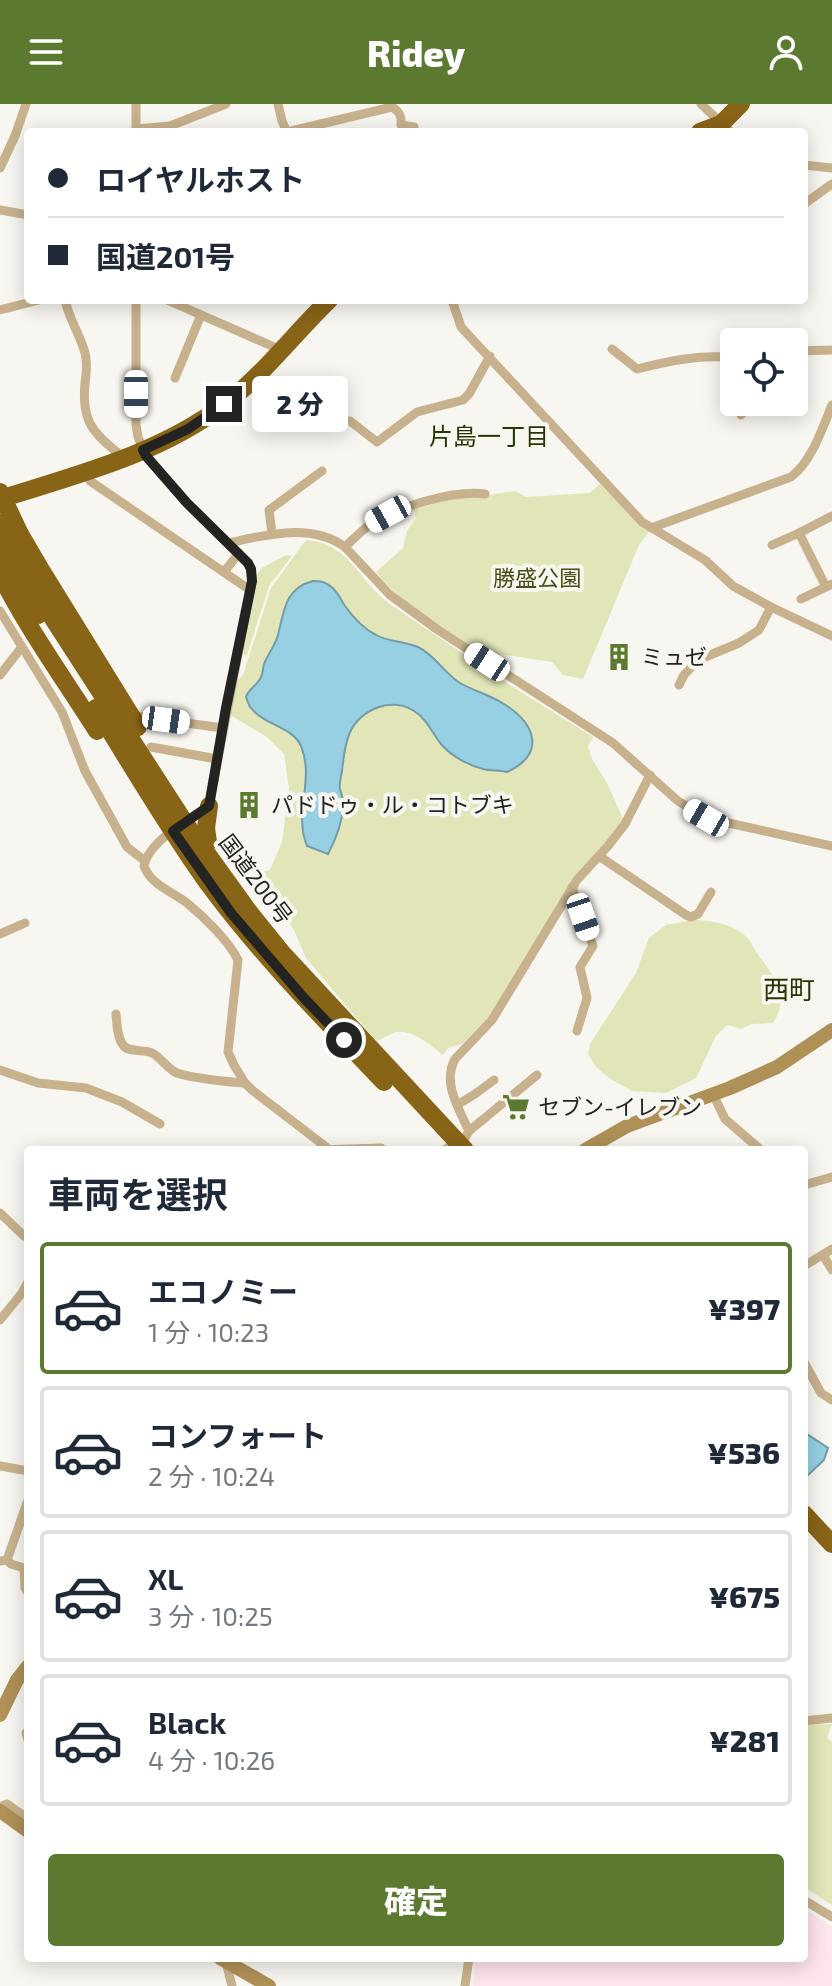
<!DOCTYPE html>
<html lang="ja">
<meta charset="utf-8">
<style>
:root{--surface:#fff;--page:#f2f2f3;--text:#1f2937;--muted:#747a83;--line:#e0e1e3;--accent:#5c7a2f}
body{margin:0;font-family:"Exo 2","Noto Sans JP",sans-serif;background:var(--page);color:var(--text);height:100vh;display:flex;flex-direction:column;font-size:30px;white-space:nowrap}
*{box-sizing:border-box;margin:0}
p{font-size:26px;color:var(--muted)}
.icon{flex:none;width:44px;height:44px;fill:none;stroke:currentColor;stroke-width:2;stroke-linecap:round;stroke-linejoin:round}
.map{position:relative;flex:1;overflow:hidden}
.drawer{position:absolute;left:24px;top:1042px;width:784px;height:816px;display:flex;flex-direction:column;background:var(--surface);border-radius:8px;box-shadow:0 4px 20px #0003}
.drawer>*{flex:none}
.guide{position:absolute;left:24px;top:24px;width:784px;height:176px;border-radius:8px;box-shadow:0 4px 20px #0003;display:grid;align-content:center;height:176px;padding:0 24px;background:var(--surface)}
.buttons{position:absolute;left:720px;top:224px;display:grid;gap:16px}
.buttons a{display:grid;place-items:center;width:88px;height:88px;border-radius:8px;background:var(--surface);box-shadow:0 4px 20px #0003;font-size:40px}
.end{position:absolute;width:36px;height:36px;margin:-18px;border:10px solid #232321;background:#fff;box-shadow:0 0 0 4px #fff}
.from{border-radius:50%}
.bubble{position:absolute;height:56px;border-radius:8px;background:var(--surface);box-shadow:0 4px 20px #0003;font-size:26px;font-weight:800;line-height:56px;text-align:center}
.car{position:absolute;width:24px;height:48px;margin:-24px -12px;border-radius:10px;box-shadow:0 0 6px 2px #0007;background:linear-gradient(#fff 24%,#345 0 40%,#fff 0 76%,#345 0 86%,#fff 0)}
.guide b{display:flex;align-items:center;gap:28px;height:76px;font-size:30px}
.guide b+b{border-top:2px solid var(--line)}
.guide i{width:20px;height:20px;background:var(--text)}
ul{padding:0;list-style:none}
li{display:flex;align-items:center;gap:24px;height:132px;margin:0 16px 12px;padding:0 8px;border:4px solid var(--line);border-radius:8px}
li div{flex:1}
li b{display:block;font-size:30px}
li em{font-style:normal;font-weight:800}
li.active{border-color:var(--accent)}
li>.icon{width:72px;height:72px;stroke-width:1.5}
h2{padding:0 24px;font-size:36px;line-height:96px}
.action{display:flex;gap:16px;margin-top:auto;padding:16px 24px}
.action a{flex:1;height:92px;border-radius:8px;background:var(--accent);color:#fff;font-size:32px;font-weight:800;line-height:92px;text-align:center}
header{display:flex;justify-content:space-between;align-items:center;height:104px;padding:0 24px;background:var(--accent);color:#fff;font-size:36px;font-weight:800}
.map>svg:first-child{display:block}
.commercial{fill:#fee4eb}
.green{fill:#e2e5b7}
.water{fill:#96d0e2;stroke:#749ca8;stroke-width:2}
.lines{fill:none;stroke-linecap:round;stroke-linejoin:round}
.street{stroke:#c7b28d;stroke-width:9}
.secondary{stroke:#af9056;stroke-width:14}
.highway{stroke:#886417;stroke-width:18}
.route{stroke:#232321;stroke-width:10}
.labels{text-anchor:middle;stroke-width:8;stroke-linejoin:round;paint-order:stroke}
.park-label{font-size:22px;fill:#4b4d16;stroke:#f7f6f0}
.poi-label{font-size:22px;fill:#232321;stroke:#f7f6f0;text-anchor:start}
.street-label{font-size:22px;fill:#232321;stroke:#f7f6f0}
.neighbourhood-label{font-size:24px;fill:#243701;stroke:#f7f6f0}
.quarter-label{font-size:26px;fill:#243701;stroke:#f7f6f0}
</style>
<header><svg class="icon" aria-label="menu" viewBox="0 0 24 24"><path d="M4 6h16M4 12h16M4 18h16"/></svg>Ridey<svg class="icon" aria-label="person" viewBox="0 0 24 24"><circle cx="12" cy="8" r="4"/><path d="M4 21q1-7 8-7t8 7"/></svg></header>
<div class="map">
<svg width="832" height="1882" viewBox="0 0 832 1882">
<rect width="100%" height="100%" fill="#f7f6f0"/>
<polygon class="commercial" points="804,1804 832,1823 832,1882 473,1882 475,1867 473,1854 804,1854"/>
<g class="green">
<path d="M600,380L637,419L649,428L639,441L583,575L563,571L552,558L499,550L489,557C452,530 404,504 376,468L403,444L407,427L416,414L413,404L415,402L464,393H476L515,387L526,393L590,389Z"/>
<path d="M306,436C348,439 358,475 387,498L500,575L593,633L588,642L592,655L607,679L624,717L576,774L528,848L493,909L462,940L448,944L443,951C432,942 412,925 397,928C391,929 384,934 379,936L374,935L306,854L294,826L259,778L256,770L270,766L282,738L289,684L284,650L267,633L230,611L237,577L243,571L271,484Z"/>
<polygon points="286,451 292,452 269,482 247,551 242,551 257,471 262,464"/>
<path d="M694,816C712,817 729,819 743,830C751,836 755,848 762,856C777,876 789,895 773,919L752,920L741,925L727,921L716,932L696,974L666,989L632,987L609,974L596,963L588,950L590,940L636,869L649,834L666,821Z"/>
<polygon points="832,1620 827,1634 832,1638 832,1801 804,1783 804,1621"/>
</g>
<g class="water">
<path d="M313,477C317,477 322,477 325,479C335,483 340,494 345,502C353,513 364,525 376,531C388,538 405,537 418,543C435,551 444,569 460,579C474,587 490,591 504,600C536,620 546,650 507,668C499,666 491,667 483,665C468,661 451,652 441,640C432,629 427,615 414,607C404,600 390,599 379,603C348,614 345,638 342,667C341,672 339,680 340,685C342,692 344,696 343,703C342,719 336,735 328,750L307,742C293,708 315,676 301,642C293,623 264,621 251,604C248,601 248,597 246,593C249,584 258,581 261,573C263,569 263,564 264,560C268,550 275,542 278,531C284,507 285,484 313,477Z"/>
<polygon points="804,1328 828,1344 824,1356 804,1375"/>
</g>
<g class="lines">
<g class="street">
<polyline points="278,0 282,17 287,28"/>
<polyline points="701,0 731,28"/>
<polyline points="136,25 170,22 226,0"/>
<polyline points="136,28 136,0"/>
<path d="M287,28L392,3C399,7 402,12 401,21L414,23"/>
<polyline points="804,61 832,64"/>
<polyline points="0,64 15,32 26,0"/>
<polyline points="804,100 832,80"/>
<polyline points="0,106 28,111"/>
<path d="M65,196C69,215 80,230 85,249C88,260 86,270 85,280C81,320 95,330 124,354"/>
<path d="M136,196V321L138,333L146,352L187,399L248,459L251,465L252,477L209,702C189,715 148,738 144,762C151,781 171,787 187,799C203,812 229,837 238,856L228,948L234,961L245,979L252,986L330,1046"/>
<polyline points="167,196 281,246"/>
<polyline points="452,196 461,223 642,418 705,456 733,482 771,503 832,532"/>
<polyline points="0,206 39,196"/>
<path d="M612,245L637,265C669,257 701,250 734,254"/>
<polyline points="794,247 832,246"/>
<polyline points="175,274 201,211"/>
<polyline points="741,311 748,298"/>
<polyline points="350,317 377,338 417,308 463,296 469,290 490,252"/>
<polyline points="90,377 250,486"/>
<path d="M651,424L791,373C812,357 822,325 832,301"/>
<polyline points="272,430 269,406 322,367"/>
<path d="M228,439C266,431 311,418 345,443L390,491L438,526L613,639L678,697L706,714L832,742"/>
<polyline points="772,441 799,429"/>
<path d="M345,443C354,434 363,425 374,418C399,402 455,386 485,390"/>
<polyline points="224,468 239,449"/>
<polyline points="826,483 799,429 832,412"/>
<polyline points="801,495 832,480"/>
<polyline points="0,507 62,608 85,667 127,743 145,757"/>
<polyline points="0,571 21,544"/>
<polyline points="679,581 684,571 698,556 739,539 759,526 771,503"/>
<polyline points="134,612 223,624"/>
<polyline points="151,643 217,655"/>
<polyline points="599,752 686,811 691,813 698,810 711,788"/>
<polyline points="572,783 593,842 580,863 587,894 577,927"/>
<polyline points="0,830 25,819"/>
<path d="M116,910C117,920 117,933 123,941C128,949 144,945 152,949C162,954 167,965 177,969C191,974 229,978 245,979"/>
<polyline points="0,966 38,979 86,984 122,998 160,1020"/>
<polyline points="713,990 725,1015 761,1046"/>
<polyline points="457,1001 475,990 494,976"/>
<polyline points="469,1027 537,971"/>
<path d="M461,1041L469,1027C459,1005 442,979 455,955L492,916L577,776L608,742L625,720L650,671"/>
<polyline points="317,1046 381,1044 383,1046"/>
<polyline points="445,1046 447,1044"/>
<polyline points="804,1081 832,1073"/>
<polyline points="0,1109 24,1132 28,1134"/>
<polyline points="823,1151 832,1166"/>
<polyline points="804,1162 832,1145"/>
<polyline points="0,1216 22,1189 28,1178"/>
<polyline points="804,1258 821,1289 832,1296"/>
<polyline points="0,1362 28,1367"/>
<polyline points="7,1456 11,1460 24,1464 25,1484 28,1489"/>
<polyline points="0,1457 7,1456 28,1396"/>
<polyline points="804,1617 832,1614"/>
<polyline points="28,1627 26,1629 28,1636"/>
<polyline points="0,1703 7,1700 28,1715"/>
<polyline points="804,1796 832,1813"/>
<polyline points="226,1858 232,1882"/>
<polyline points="465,1882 469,1854"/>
</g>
<g class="secondary">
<polyline points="585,1046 627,1022 730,984 777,963 832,926"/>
<polyline points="0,1611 17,1576 28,1562"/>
<polyline points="0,1707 28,1727"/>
<polyline points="220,1854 269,1882"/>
</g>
<g class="highway">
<polyline points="700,28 721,20 741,0"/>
<polyline points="0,388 20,430 41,466 138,623"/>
<path d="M0,395C76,371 160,350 225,300C264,270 294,230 329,196"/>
<polyline points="0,419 6,432 47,505 185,719 249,808 282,849 465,1046"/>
<polyline points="0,448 38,511"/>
<path d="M0,470C28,525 64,575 97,627"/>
<path d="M96,604C132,662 167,722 207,778C260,850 323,914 384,978"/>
<polyline points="208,738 206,724 209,702"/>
<polyline points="804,1410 832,1440"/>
</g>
</g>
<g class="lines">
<polyline class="route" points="224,300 188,325 143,346 146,352 187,399 248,459 251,465 252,477 226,604 209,702 173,727 231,809 303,893 344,936"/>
</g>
<defs>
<g id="building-bare" transform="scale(2.16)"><path d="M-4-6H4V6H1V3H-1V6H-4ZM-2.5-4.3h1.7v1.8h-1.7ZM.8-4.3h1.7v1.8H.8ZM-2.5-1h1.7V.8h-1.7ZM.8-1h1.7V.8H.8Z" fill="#5c7a2f" stroke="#f7f6f0" stroke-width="2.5" paint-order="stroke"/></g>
<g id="supermarket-bare" transform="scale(2.16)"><path d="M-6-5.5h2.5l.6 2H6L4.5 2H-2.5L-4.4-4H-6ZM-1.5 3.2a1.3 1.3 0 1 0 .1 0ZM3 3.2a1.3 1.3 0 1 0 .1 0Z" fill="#5c7a2f" stroke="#f7f6f0" stroke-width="2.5" paint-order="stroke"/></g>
</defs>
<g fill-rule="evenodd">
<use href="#building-bare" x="619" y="553"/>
<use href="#building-bare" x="249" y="701"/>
<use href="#supermarket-bare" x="516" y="1003"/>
</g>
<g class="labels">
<g class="park-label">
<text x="537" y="482">勝盛公園</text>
</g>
<g class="poi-label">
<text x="641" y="561">ミュゼ</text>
<text x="271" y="709">パドドゥ・ル・コトブキ</text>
<text x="538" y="1011">セブン-イレブン</text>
</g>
<g class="street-label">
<text transform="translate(256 775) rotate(53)" y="8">国道200号</text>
</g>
<g class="neighbourhood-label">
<text x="489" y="341">片島一丁目</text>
</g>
<g class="quarter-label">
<text x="789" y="895">西町</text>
</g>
</g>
</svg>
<div class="buttons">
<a><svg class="icon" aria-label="locate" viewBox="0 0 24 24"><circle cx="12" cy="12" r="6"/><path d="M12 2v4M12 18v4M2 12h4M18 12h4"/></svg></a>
</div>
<i class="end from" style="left:344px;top:936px"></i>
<i class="end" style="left:224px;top:300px"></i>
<div class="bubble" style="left:252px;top:272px;width:96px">2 分</div>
<i class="car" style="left:136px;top:290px;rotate:180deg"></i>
<i class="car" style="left:388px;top:410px;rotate:241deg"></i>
<i class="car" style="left:487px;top:558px;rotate:303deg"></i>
<i class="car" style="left:166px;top:616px;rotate:98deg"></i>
<i class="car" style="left:706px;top:714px;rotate:300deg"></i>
<i class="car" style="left:583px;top:813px;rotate:161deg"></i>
<div class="guide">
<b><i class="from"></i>ロイヤルホスト</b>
<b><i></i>国道201号</b>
</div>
<section class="drawer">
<h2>車両を選択</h2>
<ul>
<li class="active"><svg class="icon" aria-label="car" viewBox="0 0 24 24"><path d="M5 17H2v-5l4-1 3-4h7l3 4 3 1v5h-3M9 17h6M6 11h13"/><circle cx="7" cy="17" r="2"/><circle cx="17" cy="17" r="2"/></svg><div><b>エコノミー</b><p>1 分 · 10:23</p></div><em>¥397</em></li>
<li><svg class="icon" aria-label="car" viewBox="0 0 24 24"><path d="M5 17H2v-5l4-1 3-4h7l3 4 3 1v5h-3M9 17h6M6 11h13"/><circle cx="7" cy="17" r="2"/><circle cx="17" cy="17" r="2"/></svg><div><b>コンフォート</b><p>2 分 · 10:24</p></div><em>¥536</em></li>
<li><svg class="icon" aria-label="car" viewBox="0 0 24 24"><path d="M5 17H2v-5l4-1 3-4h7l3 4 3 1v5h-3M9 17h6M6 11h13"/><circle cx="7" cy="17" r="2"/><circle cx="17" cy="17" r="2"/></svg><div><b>XL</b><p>3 分 · 10:25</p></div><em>¥675</em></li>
<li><svg class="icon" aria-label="car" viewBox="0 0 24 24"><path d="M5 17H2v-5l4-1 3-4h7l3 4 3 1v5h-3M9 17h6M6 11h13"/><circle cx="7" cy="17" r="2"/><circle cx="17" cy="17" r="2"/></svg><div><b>Black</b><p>4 分 · 10:26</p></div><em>¥281</em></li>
</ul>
<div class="action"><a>確定</a></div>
</section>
</div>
